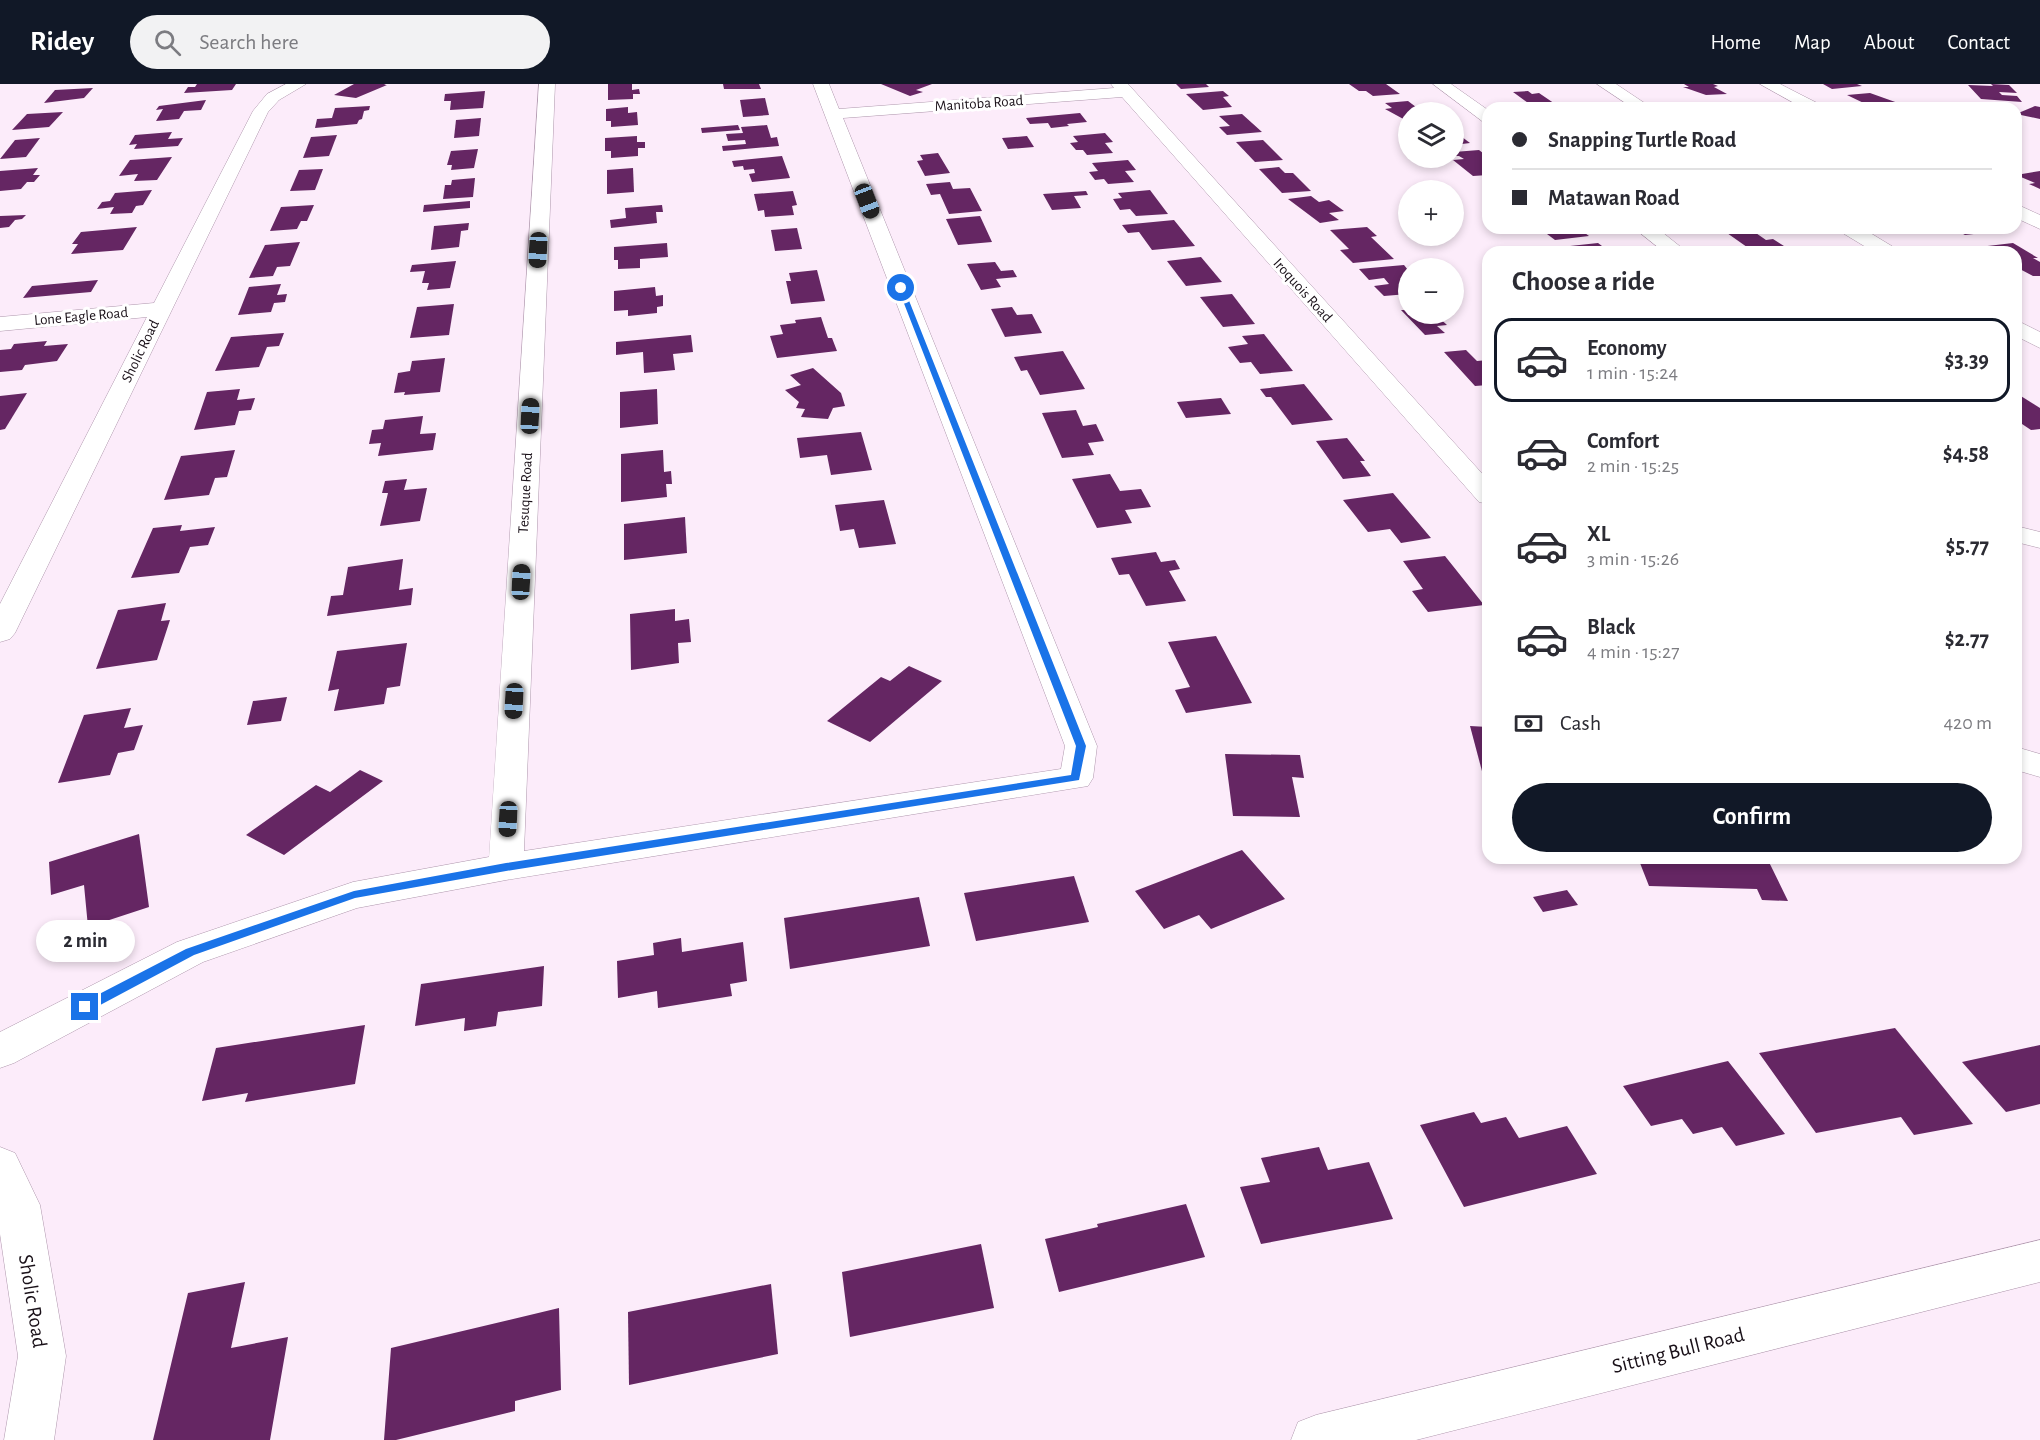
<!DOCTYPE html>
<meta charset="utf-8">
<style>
:root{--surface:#fff;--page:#f2f2f3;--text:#2b2b33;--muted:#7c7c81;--line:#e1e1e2;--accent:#111827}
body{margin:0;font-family:"Alegreya Sans",sans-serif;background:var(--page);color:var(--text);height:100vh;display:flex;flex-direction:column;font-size:22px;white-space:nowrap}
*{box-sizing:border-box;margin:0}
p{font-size:20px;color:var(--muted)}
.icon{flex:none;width:33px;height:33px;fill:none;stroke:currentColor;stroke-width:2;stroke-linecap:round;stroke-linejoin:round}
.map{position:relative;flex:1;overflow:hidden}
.drawer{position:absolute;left:1482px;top:162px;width:540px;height:618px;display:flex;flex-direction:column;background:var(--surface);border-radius:18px;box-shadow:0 3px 9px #0003}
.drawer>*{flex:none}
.banner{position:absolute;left:1482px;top:18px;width:540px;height:132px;border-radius:18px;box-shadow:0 3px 9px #0003;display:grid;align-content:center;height:132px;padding:0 30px;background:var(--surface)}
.tools{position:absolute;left:1398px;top:18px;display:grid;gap:12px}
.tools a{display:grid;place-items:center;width:66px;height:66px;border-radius:50%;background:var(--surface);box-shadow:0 3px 9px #0003;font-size:30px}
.end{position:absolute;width:27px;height:27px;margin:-14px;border:8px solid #1a73e8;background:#fff;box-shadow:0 0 0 3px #fff}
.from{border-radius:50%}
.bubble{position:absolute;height:42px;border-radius:21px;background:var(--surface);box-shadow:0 3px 9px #0003;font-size:20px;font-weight:600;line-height:42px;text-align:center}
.car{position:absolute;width:18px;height:36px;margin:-18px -9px;border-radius:8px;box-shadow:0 0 4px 2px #0007;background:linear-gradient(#222 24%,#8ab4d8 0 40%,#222 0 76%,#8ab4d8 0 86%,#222 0)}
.banner b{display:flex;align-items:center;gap:21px;height:57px;font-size:22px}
.banner b+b{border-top:2px solid var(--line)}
.banner i{width:15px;height:15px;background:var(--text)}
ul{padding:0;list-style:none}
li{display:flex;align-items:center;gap:18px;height:84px;margin:0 12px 9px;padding:0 18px;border:3px solid transparent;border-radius:18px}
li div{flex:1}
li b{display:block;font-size:22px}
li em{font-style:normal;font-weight:600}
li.active{border-color:var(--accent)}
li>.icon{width:54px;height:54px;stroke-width:1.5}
h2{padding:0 30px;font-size:27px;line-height:72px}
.pay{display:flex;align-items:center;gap:15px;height:66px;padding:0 30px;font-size:22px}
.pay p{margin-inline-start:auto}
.primary-button{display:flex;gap:12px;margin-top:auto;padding:12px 30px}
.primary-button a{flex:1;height:69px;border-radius:36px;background:var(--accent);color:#fff;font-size:24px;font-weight:600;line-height:69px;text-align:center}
header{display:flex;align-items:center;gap:36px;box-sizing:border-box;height:84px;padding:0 30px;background:var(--accent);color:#fff}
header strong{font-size:28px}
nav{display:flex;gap:33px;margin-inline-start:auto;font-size:21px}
.search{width:420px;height:54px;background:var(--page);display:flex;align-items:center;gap:15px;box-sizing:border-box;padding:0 21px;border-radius:33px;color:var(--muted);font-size:22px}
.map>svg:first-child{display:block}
.building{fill:#652663}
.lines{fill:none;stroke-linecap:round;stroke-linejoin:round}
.minor-casing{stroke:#ae96ac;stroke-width:1}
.minor{fill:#fff;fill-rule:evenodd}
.route{fill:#1a73e8}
.labels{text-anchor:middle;stroke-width:6;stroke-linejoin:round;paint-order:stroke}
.far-street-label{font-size:15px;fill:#191018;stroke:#fff}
.near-street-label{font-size:21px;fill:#191018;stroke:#fff}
</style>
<header>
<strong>Ridey</strong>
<div class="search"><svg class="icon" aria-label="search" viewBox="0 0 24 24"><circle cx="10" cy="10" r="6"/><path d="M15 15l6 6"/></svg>Search here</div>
<nav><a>Home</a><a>Map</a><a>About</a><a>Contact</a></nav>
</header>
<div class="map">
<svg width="2040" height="1356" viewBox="0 0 2040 1356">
<rect width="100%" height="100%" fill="#fcecfa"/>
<g class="building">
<polygon points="197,0 236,0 232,6 184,9 188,3 195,3"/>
<polygon points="354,0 386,0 384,1 387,1 356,14 334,11"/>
<polygon points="608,0 632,0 632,6 639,5 640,10 633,10 633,15 608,16"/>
<polygon points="723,0 759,0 761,5 724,5"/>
<polygon points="881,0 932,0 916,6 923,8 910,12"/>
<polygon points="1176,0 1206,0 1209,3 1181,5"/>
<polygon points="1349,0 1386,0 1400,10 1373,12 1366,7 1359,7"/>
<polygon points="1684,0 1713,0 1718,2 1714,3 1727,10 1706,11 1683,3 1689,3"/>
<polygon points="1823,0 1857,0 1862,2 1832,5"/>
<polygon points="1991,0 2009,1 2017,9 1999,8 2002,11 2017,12 2022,18 1981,15 1968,1 1993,2"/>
<polygon points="93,4 84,14 44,19 55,6"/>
<polygon points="485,7 483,24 450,26 451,17 444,17 445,10"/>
<polygon points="1223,7 1229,12 1223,13 1232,23 1203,26 1186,10"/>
<polygon points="1528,7 1532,10 1539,9 1561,24 1535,24 1513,8"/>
<polygon points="1870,9 1898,19 1891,19 1901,24 1874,24 1847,11"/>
<polygon points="765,14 769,31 743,33 740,16"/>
<polygon points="206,16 201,26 184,27 179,35 156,37 163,25 156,26 159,22"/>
<polygon points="1408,17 1420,26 1427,26 1430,28 1408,28 1407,37 1385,25 1392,24 1385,19"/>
<polygon points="1746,18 1757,24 1730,24 1722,20"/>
<polygon points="370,22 369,26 364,27 362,35 359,36 357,40 315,44 317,35 332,34 335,24"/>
<polygon points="2035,22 2040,23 2040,35 2016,30"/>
<polygon points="628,23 628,29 637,28 638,41 611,43 611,37 606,37 606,25"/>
<polygon points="63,28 49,43 12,46 27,30"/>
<polygon points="1080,29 1087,38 1067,40 1069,42 1051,44 1048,39 1030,40 1026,34"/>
<polygon points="1242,30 1262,48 1227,51 1219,43 1230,42 1219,32"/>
<polygon points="481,34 479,52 454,54 456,36"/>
<polygon points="738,41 740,46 702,49 701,44"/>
<polygon points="767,41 771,54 777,53 779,62 723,67 722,62 746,60 745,56 728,57 726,50 743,49 741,43"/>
<polygon points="1454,47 1470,59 1454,61"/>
<polygon points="172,48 168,55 183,54 178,62 134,65 137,60 129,61 135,51"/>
<polygon points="1105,49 1113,58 1105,59 1113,69 1087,71 1083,66 1076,66 1070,59 1078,58 1073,52"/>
<polygon points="337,51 329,72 303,74 311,53"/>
<polygon points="637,52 637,58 645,58 645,64 638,64 638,72 611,74 611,67 605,67 605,54"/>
<polygon points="1027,52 1034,63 1008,65 1002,54"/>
<polygon points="40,54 26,73 0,75 15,56"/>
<polygon points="1263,56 1283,76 1255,78 1236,58"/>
<polygon points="478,65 474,84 451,86 452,81 447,81 451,67"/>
<polygon points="1479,66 1488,73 1488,91 1473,92 1453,76 1464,75 1459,72 1454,72 1454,68"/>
<polygon points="938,69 950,89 925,92 917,77 923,76 920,71"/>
<polygon points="782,72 790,94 752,98 749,90 755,89 754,85 744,86 743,82 734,83 732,77"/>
<polygon points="172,73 157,96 134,97 138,90 119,92 130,76"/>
<polygon points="1128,76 1136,86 1125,87 1134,98 1108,100 1104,95 1095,96 1089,88 1098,87 1092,79"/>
<polygon points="1279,83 1285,89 1293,89 1311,107 1282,109 1259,85"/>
<polygon points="38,84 33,91 40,91 34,98 27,98 21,105 0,107 0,87"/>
<polygon points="633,84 634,108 607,110 607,86"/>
<polygon points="323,85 315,106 290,107 299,86"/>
<polygon points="2040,87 2040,105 2029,100 2035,99 2016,91"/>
<polygon points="475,94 473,113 443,115 445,101 451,101 452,96"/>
<polygon points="950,98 953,105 970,104 982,127 949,130 940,110 931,111 926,100"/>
<polygon points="152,106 143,121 136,122 132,129 110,130 114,123 97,125 102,118 110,117 115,109"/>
<polygon points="1150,106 1168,130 1136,132 1130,125 1120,126 1113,115 1122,114 1118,109"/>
<polygon points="793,107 797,121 792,122 794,131 765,133 764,126 758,127 754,110"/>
<polygon points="1086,107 1088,111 1074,112 1081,124 1052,126 1043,110"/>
<polygon points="1311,112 1319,118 1329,116 1344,127 1329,129 1339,136 1320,139 1288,115"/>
<polygon points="470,117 470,124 423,128 424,121"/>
<polygon points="314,121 307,137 301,137 297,145 270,147 281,123"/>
<polygon points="662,121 663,128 656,128 657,139 611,144 610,136 626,134 625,124"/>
<polygon points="26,131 22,135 15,136 9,143 0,144 0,132"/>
<polygon points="980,132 992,158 958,161 946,135"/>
<polygon points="1174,136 1195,162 1152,166 1139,148 1128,149 1122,141"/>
<polygon points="469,139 468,146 461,147 459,163 431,166 434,142"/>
<polygon points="137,143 123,166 71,170 78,160 72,160 81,148"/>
<polygon points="1367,143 1377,152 1371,153 1394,175 1353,179 1340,166 1349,165 1330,146"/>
<polygon points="797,144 802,165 775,167 771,146"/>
<polygon points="1539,144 1578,144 1589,152 1555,156"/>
<polygon points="1952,144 1983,144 1991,148 1965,151"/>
<polygon points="1753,147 1766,156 1773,155 1784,162 1776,163 1783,168 1754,168 1727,149"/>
<polygon points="300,158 290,182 277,183 273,192 249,194 265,161"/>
<polygon points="667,159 668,173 640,175 640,184 618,185 618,176 614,176 614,163"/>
<polygon points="1598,159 1610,168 1578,168 1570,162"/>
<polygon points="2013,159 2038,174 2033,174 2040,178 2040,192 2033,192 2016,183 2016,168 1988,168 1979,163"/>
<polygon points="1201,173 1222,198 1186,202 1167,177"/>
<polygon points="456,177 450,204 427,206 429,199 422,199 425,187 410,188 412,181"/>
<polygon points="995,178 1001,187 1013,186 1017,193 996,195 1001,203 981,206 967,180"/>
<polygon points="1404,181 1408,186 1408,210 1384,212 1374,202 1389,200 1384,194 1369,196 1359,185"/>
<polygon points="817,186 825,217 791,220 786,197 791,197 789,189"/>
<polygon points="98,196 91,208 23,214 32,202"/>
<polygon points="281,200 277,211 287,210 285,218 274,219 271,228 238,231 249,203"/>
<polygon points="655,203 656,212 663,211 663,222 657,223 657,229 628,232 628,226 614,227 614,207"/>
<polygon points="1232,210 1255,240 1223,243 1200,213"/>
<polygon points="454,220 449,251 410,254 417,223"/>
<polygon points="1012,223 1017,231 1032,230 1042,249 1005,253 991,225"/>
<polygon points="1401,226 1408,226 1408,230 1435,230 1447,241 1437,242 1445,249 1425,251"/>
<polygon points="821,233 828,254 832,254 837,267 777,274 770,252 783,250 780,241 796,239 795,236"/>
<polygon points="284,249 279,262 267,263 259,283 215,287 231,253"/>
<polygon points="1264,250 1293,287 1260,290 1251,278 1240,279 1228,263 1248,260 1242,252"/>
<polygon points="691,251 693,268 673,270 675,286 644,289 643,268 616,271 616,258"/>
<polygon points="47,257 44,262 68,260 57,277 25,281 22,286 0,288 0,266 11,265 14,260"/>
<polygon points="1466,266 1477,277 1488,276 1488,301 1475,302 1444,268"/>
<polygon points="1063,267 1085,305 1040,311 1027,286 1021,287 1014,273"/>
<polygon points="445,274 440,308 404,311 405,308 394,309 398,289 410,287 412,277"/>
<polygon points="813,284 841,309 845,322 833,324 828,335 801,333 805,325 796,324 799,318 785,306 801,301 790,291"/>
<polygon points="1304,300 1333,336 1292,341 1271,313 1266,313 1260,305"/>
<polygon points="240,305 237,316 255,314 251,326 239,327 235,341 194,346 207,308"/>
<polygon points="657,305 658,340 620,344 620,308"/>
<polygon points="27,309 5,345 0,346 0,312"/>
<polygon points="2016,309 2040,324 2040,345 2031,346 2016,336"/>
<polygon points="1221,314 1231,330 1186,334 1177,318"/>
<polygon points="1076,326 1083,342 1096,340 1104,357 1088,359 1094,371 1062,374 1042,329"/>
<polygon points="423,332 420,350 436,349 433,366 378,372 381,359 369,360 372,346 383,345 385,336"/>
<polygon points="861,348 872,386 831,391 827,371 800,374 797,354"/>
<polygon points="1347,354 1365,377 1360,377 1371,392 1343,395 1316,357"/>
<polygon points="235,366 227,393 215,394 209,411 164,416 181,372"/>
<polygon points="663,366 664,388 671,387 672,400 666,400 667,413 621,418 621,370"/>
<polygon points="1110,390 1120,407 1141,405 1151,423 1125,426 1132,439 1097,444 1072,395"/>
<polygon points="407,395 404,406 427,404 420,437 380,442 388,409 382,409 385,397"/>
<polygon points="1393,409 1431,454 1401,459 1390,445 1368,448 1343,416"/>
<polygon points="884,416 896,460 859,464 854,445 840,447 835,421"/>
<polygon points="685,433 687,469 624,476 624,440"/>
<polygon points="182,441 180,447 215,443 208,461 190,463 179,489 131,494 153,444"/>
<polygon points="1156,468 1161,478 1175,476 1180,485 1169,487 1186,517 1146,522 1129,490 1119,491 1111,474"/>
<polygon points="1445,472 1484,521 1428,528 1412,507 1423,505 1403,477"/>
<polygon points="403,475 399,506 413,504 411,521 327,532 331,512 343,511 348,483"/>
<polygon points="166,519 161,537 170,536 157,576 96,585 118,526"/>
<polygon points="675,525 675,537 689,535 691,558 678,559 679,579 631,586 630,530"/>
<polygon points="1216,552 1252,619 1186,629 1175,606 1190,603 1168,558"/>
<polygon points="407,559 400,602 387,604 384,620 334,627 339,605 328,607 337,567"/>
<polygon points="909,582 942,597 870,658 827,637 881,593 890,597"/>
<polygon points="287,613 281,637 247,641 253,617"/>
<polygon points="131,624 124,644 143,641 134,666 118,669 110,691 58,699 84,631"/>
<polygon points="1470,642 1488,643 1488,706 1487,706"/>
<polygon points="1225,670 1300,671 1304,694 1292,693 1300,733 1233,732"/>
<polygon points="360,686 383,697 284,771 246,751 316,701 330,708"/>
<polygon points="139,750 149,823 88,843 84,801 51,811 49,778"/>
<polygon points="1242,766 1285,815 1211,845 1199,831 1164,845 1135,807"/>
<polygon points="1638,774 1767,774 1788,817 1762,816 1757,805 1649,802"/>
<polygon points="1074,792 1089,838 976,857 964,809"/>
<polygon points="1567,806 1578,821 1543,828 1533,813"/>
<polygon points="919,813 930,862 790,885 784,834"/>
<polygon points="681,854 682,868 743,858 747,897 730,900 732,912 658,924 657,907 618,914 617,877 654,871 653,859"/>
<polygon points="544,882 542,922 498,928 496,942 464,947 465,934 415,942 421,900"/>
<polygon points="365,941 355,1000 245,1018 248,1009 202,1017 216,964"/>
<polygon points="1895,944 1973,1040 1914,1051 1901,1033 1816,1049 1759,969"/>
<polygon points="2040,961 2040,1020 2006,1028 1962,978"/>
<polygon points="1728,977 1785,1050 1736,1062 1722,1043 1693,1050 1682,1035 1651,1042 1623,1002"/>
<polygon points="1474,1028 1481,1039 1506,1033 1519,1054 1567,1042 1597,1090 1464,1123 1420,1041"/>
<polygon points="1319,1063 1328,1086 1369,1078 1393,1135 1261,1160 1240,1103 1270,1098 1261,1074"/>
<polygon points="1186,1120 1205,1173 1059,1208 1045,1155 1098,1143 1097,1140"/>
<polygon points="981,1160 994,1224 850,1253 842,1188"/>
<polygon points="245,1198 231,1264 288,1253 270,1356 153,1356 188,1209"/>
<polygon points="771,1200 778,1270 629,1301 628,1228"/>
<polygon points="559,1224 561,1306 515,1317 515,1327 396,1356 384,1356 391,1264"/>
</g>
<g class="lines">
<g class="minor-casing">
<g id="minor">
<polygon points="286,0 306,0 279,16 268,28 15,549 10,555 0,558 0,520 147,233 0,247 0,233 154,219 253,27 267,10"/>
<polygon points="539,0 555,0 524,767 1061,685 1065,662 813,0 829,0 839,25 1114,4 1111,0 1128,0 1488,396 1488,420 1479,418 1122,13 843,34 1097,662 1093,694 1088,702 506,796 357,824 203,878 14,979 0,984 0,948 177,858 353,798 489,773"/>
<polygon points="1433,0 1451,0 1488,26 1488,39 1482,37"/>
<polygon points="1597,0 1616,0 1652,24 1633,24"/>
<polygon points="1760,0 1780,0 1821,21 1823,24 1803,24"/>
<polygon points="2016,120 2040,131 2040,145 2016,134"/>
<polygon points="1634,144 1657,144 1687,168 1664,168"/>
<polygon points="1838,144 1862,144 1895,164 1898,168 1874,168 1841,148"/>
<polygon points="2016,236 2040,248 2040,264 2016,252"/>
<polygon points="2016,442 2040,448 2040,464 2016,458"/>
<polygon points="2016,663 2040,670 2040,693 2016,686"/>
<polygon points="0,1063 15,1069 40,1121 66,1272 54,1356 4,1356 18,1272 0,1150"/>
<polygon points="2040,1156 2040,1198 1416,1356 1291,1356 1298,1338 1316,1331"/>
</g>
</g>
<use href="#minor" class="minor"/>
</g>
<polygon class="route" points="901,202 904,204 1086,662 1079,696 506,787 355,814 194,871 89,927 80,927 80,920 186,865 354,807 506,779 1071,691 1076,662 898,204"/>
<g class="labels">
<g class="far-street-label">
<text transform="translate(979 19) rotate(-4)" y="5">Manitoba Road</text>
<text transform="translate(1303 206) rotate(48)" y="5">Iroquois Road</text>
<text transform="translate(81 232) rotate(-5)" y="5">Lone Eagle Road</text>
<text transform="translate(140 267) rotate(-64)" y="5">Sholic Road</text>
<text transform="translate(525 409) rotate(-87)" y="5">Tesuque Road</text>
</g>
<g class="near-street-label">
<text transform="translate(33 1217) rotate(81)" y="7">Sholic Road</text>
<text transform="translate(1678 1266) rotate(-14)" y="7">Sitting Bull Road</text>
</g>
</g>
</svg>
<div class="tools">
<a><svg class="icon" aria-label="layers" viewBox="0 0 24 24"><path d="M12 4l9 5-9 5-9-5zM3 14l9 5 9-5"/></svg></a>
<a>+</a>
<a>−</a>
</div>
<i class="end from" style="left:901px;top:204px"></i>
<i class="end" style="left:85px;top:923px"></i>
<div class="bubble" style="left:36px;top:836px;width:99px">2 min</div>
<i class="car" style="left:867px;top:117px;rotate:159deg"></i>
<i class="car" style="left:538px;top:166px;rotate:183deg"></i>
<i class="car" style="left:530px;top:332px;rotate:3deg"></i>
<i class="car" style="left:521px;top:498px;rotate:3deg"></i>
<i class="car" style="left:514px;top:617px;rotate:183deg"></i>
<i class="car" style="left:508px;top:735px;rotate:183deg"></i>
<div class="banner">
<b><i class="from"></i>Snapping Turtle Road</b>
<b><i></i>Matawan Road</b>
</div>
<section class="drawer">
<h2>Choose a ride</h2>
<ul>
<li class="active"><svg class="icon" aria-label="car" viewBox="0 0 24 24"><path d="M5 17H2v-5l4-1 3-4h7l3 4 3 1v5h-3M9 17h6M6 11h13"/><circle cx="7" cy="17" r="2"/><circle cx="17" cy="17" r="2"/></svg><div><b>Economy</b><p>1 min · 15:24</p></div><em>$3.39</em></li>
<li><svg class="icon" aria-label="car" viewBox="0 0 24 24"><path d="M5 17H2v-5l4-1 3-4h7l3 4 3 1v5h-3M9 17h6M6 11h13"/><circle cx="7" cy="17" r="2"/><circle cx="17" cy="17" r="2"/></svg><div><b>Comfort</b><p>2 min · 15:25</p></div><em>$4.58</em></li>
<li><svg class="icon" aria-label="car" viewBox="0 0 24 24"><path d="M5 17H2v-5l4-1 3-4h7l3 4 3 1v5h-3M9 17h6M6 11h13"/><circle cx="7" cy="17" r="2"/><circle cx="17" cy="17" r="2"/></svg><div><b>XL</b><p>3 min · 15:26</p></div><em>$5.77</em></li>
<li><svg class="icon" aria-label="car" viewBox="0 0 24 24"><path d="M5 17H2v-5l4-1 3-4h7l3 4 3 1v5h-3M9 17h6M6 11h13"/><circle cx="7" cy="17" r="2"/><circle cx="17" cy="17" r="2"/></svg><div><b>Black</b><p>4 min · 15:27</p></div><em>$2.77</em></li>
</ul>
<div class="pay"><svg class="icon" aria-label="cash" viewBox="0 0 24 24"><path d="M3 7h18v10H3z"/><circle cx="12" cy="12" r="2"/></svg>Cash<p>420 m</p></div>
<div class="primary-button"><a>Confirm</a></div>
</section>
</div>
